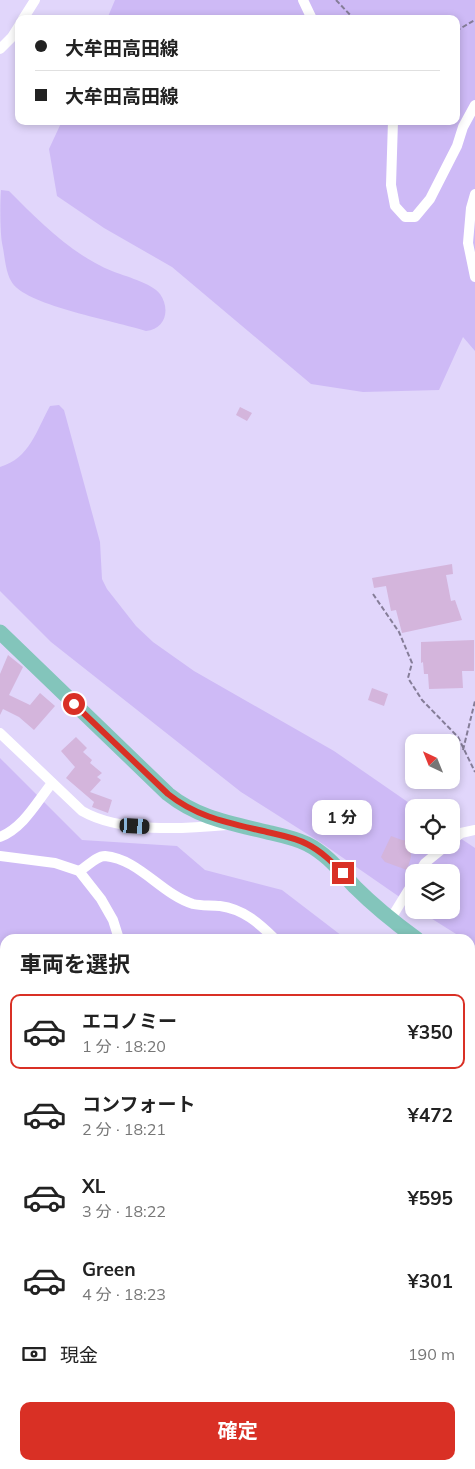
<!DOCTYPE html>
<html lang="ja">
<meta charset="utf-8">
<style>
:root{--surface:#fff;--page:#f6f6f6;--text:#222;--muted:#767676;--line:#e0e0e0;--accent:#d93025}
body{margin:0;font-family:Mulish,"Noto Sans JP",sans-serif;background:var(--page);color:var(--text);height:100vh;display:flex;flex-direction:column;font-size:19px;white-space:nowrap}
*{box-sizing:border-box;margin:0}
p{font-size:16px;color:var(--muted)}
.icon{flex:none;width:28px;height:28px;fill:none;stroke:currentColor;stroke-width:2;stroke-linecap:round;stroke-linejoin:round}
.map{position:relative;flex:1;overflow:hidden}
.panel{position:absolute;left:0px;top:934px;width:475px;height:536px;display:flex;flex-direction:column;background:var(--surface);border-radius:15px 15px 0 0;box-shadow:0 2px 8px #0003}
.panel>*{flex:none}
.hud{position:absolute;left:15px;top:15px;width:445px;height:110px;border-radius:10px;box-shadow:0 2px 8px #0003;display:grid;align-content:center;height:110px;padding:0 20px;background:var(--surface)}
.needle{width:32px;rotate:317deg}
.tools{position:absolute;left:405px;top:734px;display:grid;gap:10px}
.tools a{display:grid;place-items:center;width:55px;height:55px;border-radius:10px;background:var(--surface);box-shadow:0 2px 8px #0003;font-size:25px}
.end{position:absolute;width:22px;height:22px;margin:-11px;border:6px solid #d93025;background:#fff;box-shadow:0 0 0 2px #fff}
.from{border-radius:50%}
.bubble{position:absolute;height:35px;border-radius:10px;background:var(--surface);box-shadow:0 2px 8px #0003;font-size:16px;font-weight:700;line-height:35px;text-align:center}
.car{position:absolute;width:15px;height:30px;margin:-15px -8px;border-radius:6px;box-shadow:0 0 4px 1px #0007;background:linear-gradient(#222 24%,#8ab4d8 0 40%,#222 0 76%,#8ab4d8 0 86%,#222 0)}
.hud b{display:flex;align-items:center;gap:18px;height:48px;font-size:19px}
.hud b+b{border-top:1px solid var(--line)}
.hud i{width:12px;height:12px;background:var(--text)}
ul{padding:0;list-style:none}
li{display:flex;align-items:center;gap:15px;height:75px;margin:0 10px 8px;padding:0 10px;border:2px solid transparent;border-radius:10px}
li div{flex:1}
li b{display:block;font-size:19px}
li em{font-style:normal;font-weight:700}
li.on{border-color:var(--accent)}
li>.icon{width:45px;height:45px;stroke-width:1.5}
h2{padding:0 20px;font-size:22px;line-height:60px}
.pay{display:flex;align-items:center;gap:12px;height:55px;padding:0 20px;font-size:19px}
.pay p{margin-inline-start:auto}
.cta{display:flex;gap:10px;margin-top:auto;padding:10px 20px}
.cta a{flex:1;height:58px;border-radius:10px;background:var(--accent);color:#fff;font-size:20px;font-weight:700;line-height:58px;text-align:center}
.map>svg:first-child{display:block}
.green{fill:#cebaf6}
.building{fill:#d4b5dc}
.lines{fill:none;stroke-linecap:round;stroke-linejoin:round}
.path{stroke:#857d98;stroke-width:2;stroke-dasharray:5 2.5;stroke-linecap:butt}
.street{stroke:#fff;stroke-width:10}
.primary{stroke:#83c5bb;stroke-width:15}
.route{stroke:#d93025;stroke-width:6}
</style>
<div class="map">
<svg width="475" height="1469" viewBox="0 0 475 1469">
<rect width="100%" height="100%" fill="#e1d6fb"/>
<g class="green">
<polygon points="115,0 475,0 475,351 463,337 439,390 363,392 311,384 172,267 104,228 57,196 49,149 62,121 456,121 456,19 107,19"/>
<path d="M1,190L9,191C39,221 72,255 112,271C124,276 152,283 160,294C171,310 165,329 146,331C115,321 30,306 13,284C5,273 5,256 2,243C0,230 0,202 1,190Z"/>
<path d="M59,405L64,410L100,542L102,579L107,589L136,626L153,642L194,671L334,751L415,807L414,845H451V832L475,848V945L470,942V939H464L418,910H451V872H414V907L323,844L241,792L51,642L0,591V467C30,458 36,431 50,406Z"/>
<polygon points="0,758 82,840 177,846 205,870 282,890 346,939 5,939 5,1465 294,1465 290,1469 0,1469"/>
<polygon points="470,1034 475,1038 475,1469 322,1469 319,1465 470,1465"/>
</g>
<g class="building">
<polygon points="240,407 252,413 247,421 236,415"/>
<polygon points="452,564 453,574 446,575 451,601 455,600 462,620 402,633 396,610 391,611 386,586 374,588 372,578"/>
<polygon points="474,640 474,671 462,671 463,688 429,689 428,674 424,674 423,662 421,663 421,642"/>
<polygon points="8,655 23,667 9,695 30,705 40,693 55,706 34,730 19,717 3,709 0,715 0,674"/>
<polygon points="372,688 388,694 384,706 368,700"/>
<polygon points="76,737 87,748 83,752 92,760 90,763 102,773 97,777 101,780 90,792 112,800 108,813 92,807 94,802 66,778 75,767 61,751"/>
<polygon points="391,836 402,840 411,841 411,857 407,870 385,862 381,857"/>
</g>
<g class="lines">
<g class="path">
<polyline points="336,0 354,19"/>
<polyline points="456,31 475,20"/>
<polyline points="373,594 399,632 412,663 408,678 422,700 458,737 475,772"/>
<polyline points="463,750 475,701"/>
</g>
<g class="street">
<polyline points="303,0 312,19"/>
<polyline points="23,19 35,0"/>
<polyline points="0,49 12,37 19,26"/>
<polyline points="393,121 391,185 395,206 405,217 415,217 430,199 457,146 463,127 475,105"/>
<polyline points="475,194 471,208 468,243 475,277"/>
<path d="M0,733L82,811C120,833 184,829 227,825"/>
<path d="M0,837C24,827 36,803 52,783"/>
<polyline points="451,841 461,833 475,830"/>
<polyline points="0,856 55,863 79,871 101,899 113,920 119,939"/>
<path d="M79,871C87,867 96,856 105,856C139,859 161,894 193,904C201,906 211,905 220,906C243,909 259,923 275,939"/>
<polyline points="419,872 425,863 447,845"/>
<polyline points="390,920 414,881"/>
<polyline points="470,1108 475,1115"/>
</g>
<g class="primary">
<path d="M0,632L168,794C198,818 230,823 267,832C280,835 295,838 307,844C327,854 340,871 355,887C374,906 395,923 417,939"/>
<polyline points="470,976 475,979"/>
</g>
</g>
<g class="lines">
<path class="route" d="M74,704L168,794C198,818 230,823 267,832C280,835 296,838 307,844C321,851 332,862 343,873"/>
</g>
</svg>
<div class="tools">
<a><svg class="needle" viewBox="-14 -14 28 28"><path d="M0-13l5 13h-10z" fill="#e53935"/><path d="M0 13l5-13h-10z" fill="#767676"/></svg></a>
<a><svg class="icon" aria-label="locate" viewBox="0 0 24 24"><circle cx="12" cy="12" r="6"/><path d="M12 2v4M12 18v4M2 12h4M18 12h4"/></svg></a>
<a><svg class="icon" aria-label="layers" viewBox="0 0 24 24"><path d="M12 4l9 5-9 5-9-5zM3 14l9 5 9-5"/></svg></a>
</div>
<i class="end from" style="left:74px;top:704px"></i>
<i class="end" style="left:343px;top:873px"></i>
<div class="bubble" style="left:312px;top:800px;width:60px">1 分</div>
<i class="car" style="left:135px;top:826px;rotate:93deg"></i>
<div class="hud">
<b><i class="from"></i>大牟田高田線</b>
<b><i></i>大牟田高田線</b>
</div>
<section class="panel">
<h2>車両を選択</h2>
<ul>
<li class="on"><svg class="icon" aria-label="car" viewBox="0 0 24 24"><path d="M5 17H2v-5l4-1 3-4h7l3 4 3 1v5h-3M9 17h6M6 11h13"/><circle cx="7" cy="17" r="2"/><circle cx="17" cy="17" r="2"/></svg><div><b>エコノミー</b><p>1 分 · 18:20</p></div><em>¥350</em></li>
<li><svg class="icon" aria-label="car" viewBox="0 0 24 24"><path d="M5 17H2v-5l4-1 3-4h7l3 4 3 1v5h-3M9 17h6M6 11h13"/><circle cx="7" cy="17" r="2"/><circle cx="17" cy="17" r="2"/></svg><div><b>コンフォート</b><p>2 分 · 18:21</p></div><em>¥472</em></li>
<li><svg class="icon" aria-label="car" viewBox="0 0 24 24"><path d="M5 17H2v-5l4-1 3-4h7l3 4 3 1v5h-3M9 17h6M6 11h13"/><circle cx="7" cy="17" r="2"/><circle cx="17" cy="17" r="2"/></svg><div><b>XL</b><p>3 分 · 18:22</p></div><em>¥595</em></li>
<li><svg class="icon" aria-label="car" viewBox="0 0 24 24"><path d="M5 17H2v-5l4-1 3-4h7l3 4 3 1v5h-3M9 17h6M6 11h13"/><circle cx="7" cy="17" r="2"/><circle cx="17" cy="17" r="2"/></svg><div><b>Green</b><p>4 分 · 18:23</p></div><em>¥301</em></li>
</ul>
<div class="pay"><svg class="icon" aria-label="cash" viewBox="0 0 24 24"><path d="M3 7h18v10H3z"/><circle cx="12" cy="12" r="2"/></svg>現金<p>190 m</p></div>
<div class="cta"><a>確定</a></div>
</section>
</div>
